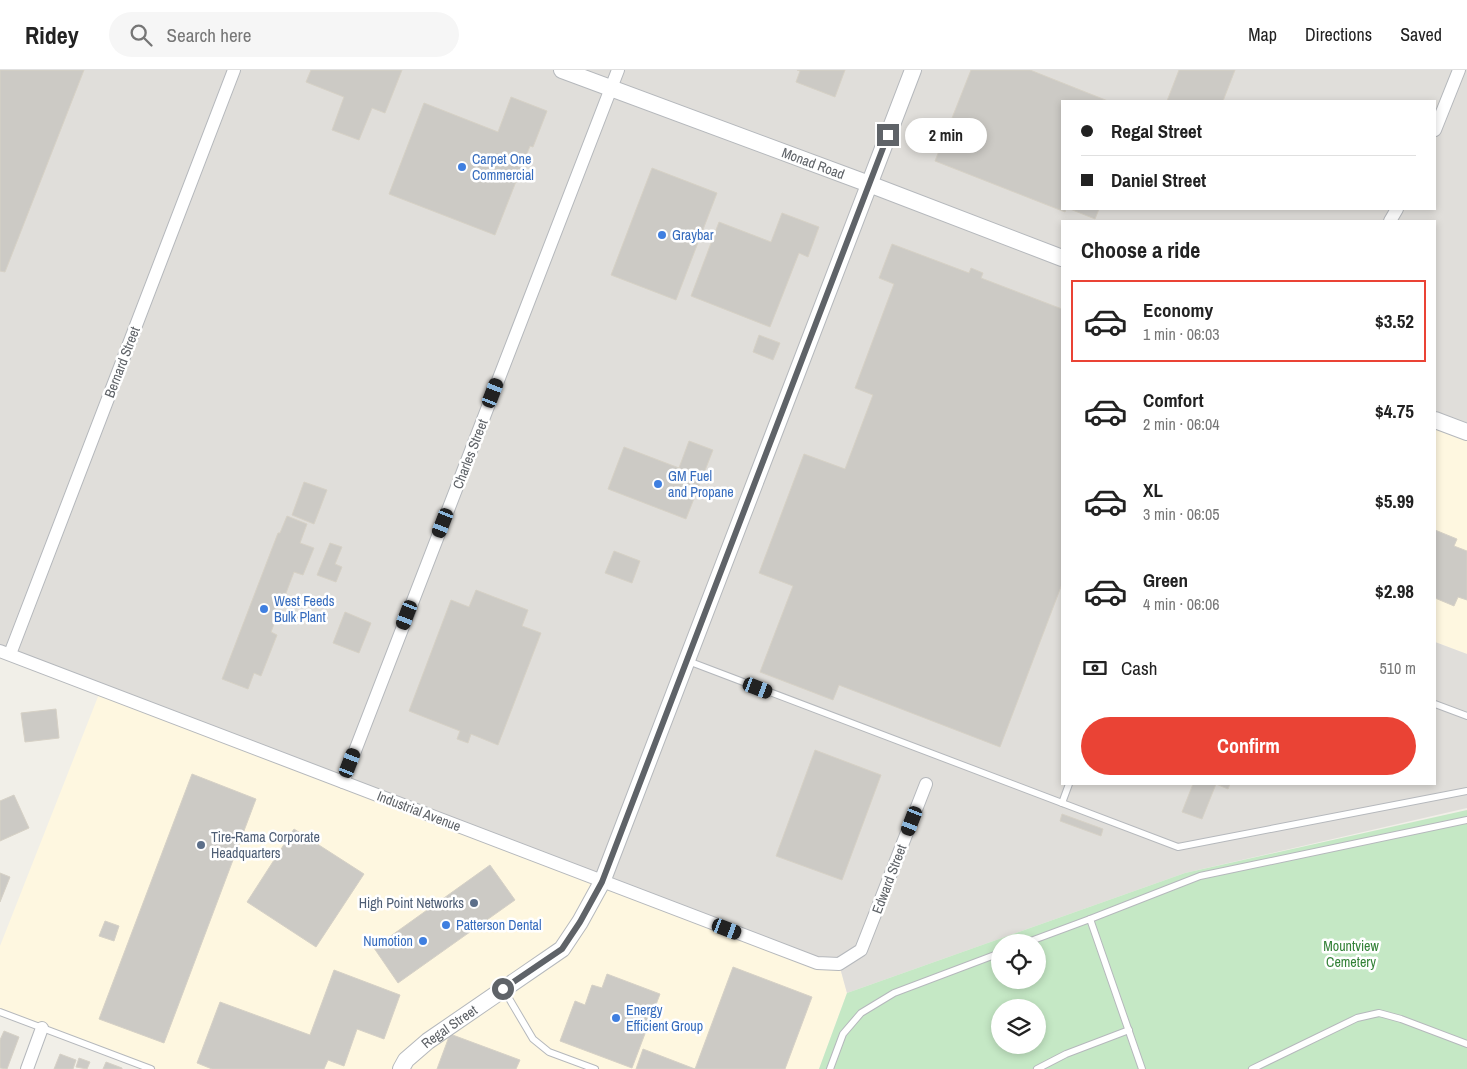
<!DOCTYPE html>
<meta charset="utf-8">
<style>
:root{--surface:#fff;--page:#f6f6f6;--text:#222;--muted:#767676;--line:#e0e0e0;--accent:#ea4335}
body{margin:0;font-family:"Archivo Narrow",sans-serif;background:var(--page);color:var(--text);height:100vh;display:flex;flex-direction:column;font-size:19px;white-space:nowrap}
*{box-sizing:border-box;margin:0}
p{font-size:16px;color:var(--muted)}
.icon{flex:none;width:28px;height:28px;fill:none;stroke:currentColor;stroke-width:2;stroke-linecap:round;stroke-linejoin:round}
.map{position:relative;flex:1;overflow:hidden}
.drawer{position:absolute;left:1061px;top:150px;width:375px;height:565px;display:flex;flex-direction:column;background:var(--surface);border-radius:0px;box-shadow:0 2px 8px #0003}
.drawer>*{flex:none}
.guide{position:absolute;left:1061px;top:30px;width:375px;height:110px;border-radius:0px;box-shadow:0 2px 8px #0003;display:grid;align-content:center;height:110px;padding:0 20px;background:var(--surface)}
.fabs{position:absolute;left:991px;top:864px;display:grid;gap:10px}
.fabs a{display:grid;place-items:center;width:55px;height:55px;border-radius:50%;background:var(--surface);box-shadow:0 2px 8px #0003;font-size:25px}
.end{position:absolute;width:22px;height:22px;margin:-11px;border:6px solid #5f6368;background:#fff;box-shadow:0 0 0 2px #fff}
.from{border-radius:50%}
.bubble{position:absolute;height:35px;border-radius:18px;background:var(--surface);box-shadow:0 2px 8px #0003;font-size:16px;font-weight:700;line-height:35px;text-align:center}
.car{position:absolute;width:15px;height:30px;margin:-15px -8px;border-radius:6px;box-shadow:0 0 4px 1px #0007;background:linear-gradient(#222 24%,#8ab4d8 0 40%,#222 0 76%,#8ab4d8 0 86%,#222 0)}
.guide b{display:flex;align-items:center;gap:18px;height:48px;font-size:19px}
.guide b+b{border-top:1px solid var(--line)}
.guide i{width:12px;height:12px;background:var(--text)}
ul{padding:0;list-style:none}
li{display:flex;align-items:center;gap:15px;height:82px;margin:0 10px 8px;padding:0 10px;border:2px solid transparent;border-radius:0px}
li div{flex:1}
li b{display:block;font-size:19px}
li em{font-style:normal;font-weight:700}
li.current{border-color:var(--accent)}
li>.icon{width:45px;height:45px;stroke-width:1.5}
h2{padding:0 20px;font-size:22px;line-height:60px}
.pay{display:flex;align-items:center;gap:12px;height:55px;padding:0 20px;font-size:19px}
.pay p{margin-inline-start:auto}
.cta{display:flex;gap:10px;margin-top:auto;padding:10px 20px}
.cta a{flex:1;height:58px;border-radius:30px;background:var(--accent);color:#fff;font-size:20px;font-weight:700;line-height:58px;text-align:center}
header{display:flex;align-items:center;gap:30px;box-sizing:border-box;height:70px;padding:0 25px;background:var(--surface);border-bottom:1px solid var(--line)}
header strong{font-size:24px}
nav{display:flex;gap:28px;margin-inline-start:auto;font-size:18px}
.search{width:350px;height:45px;background:var(--page);display:flex;align-items:center;gap:12px;box-sizing:border-box;padding:0 18px;border-radius:28px;color:var(--muted);font-size:19px}
.map>svg:first-child{display:block}
.commercial{fill:#fef7e0}
.industrial{fill:#e0deda;fill-rule:evenodd}
.green{fill:#c5e8c5;fill-rule:evenodd}
.building{fill:#cccac5;stroke:#d6d1c6}
.lines{fill:none;stroke-linecap:round;stroke-linejoin:round}
.service-casing{stroke:#b5b8bc;stroke-width:8}
.minor-casing{stroke:#b5b8bc;stroke-width:14}
.tertiary-casing{stroke:#b5b8bc;stroke-width:18}
.service{stroke:#fff;stroke-width:6}
.minor{stroke:#fff;stroke-width:12}
.tertiary{stroke:#fff;stroke-width:16}
.route{stroke:#5f6368;stroke-width:6}
.shop-dot{fill:#3f7fe0;stroke:#fff;stroke-width:2}
.service-dot{fill:#5c6f8a;stroke:#fff;stroke-width:2}
.labels{text-anchor:middle;stroke-width:5;stroke-linejoin:round;paint-order:stroke}
.shop-label{font-size:14px;fill:#366cbe;stroke:#fff;text-anchor:start}
.street-label{font-size:14px;fill:#5f6368;stroke:#fff}
.service-label{font-size:14px;fill:#4e5e75;stroke:#fff;text-anchor:start}
.park-label{font-size:14px;fill:#348238;stroke:#fff}
</style>
<header>
<strong>Ridey</strong>
<div class="search"><svg class="icon" aria-label="search" viewBox="0 0 24 24"><circle cx="10" cy="10" r="6"/><path d="M15 15l6 6"/></svg>Search here</div>
<nav><a>Map</a><a>Directions</a><a>Saved</a></nav>
</header>
<div class="map">
<svg width="1467" height="999" viewBox="0 0 1467 999">
<rect width="100%" height="100%" fill="#f1efe8"/>
<g class="commercial">
<polygon points="1435,350 1467,362 1467,584 1435,572"/>
<polygon points="101,619 839,894 847,923 819,999 151,999 0,942 0,876"/>
</g>
<path class="industrial" d="M0,0H1467V362L1435,350V151H1062V714H1435V572L1467,584V738L1185,803L847,923L839,894L817,893L0,581ZM1062,31H1435V139H1062Z"/>
<path class="green" d="M1467,740V999H819L847,923L1185,803ZM1000,872H1038V910H1000ZM1000,938H1038V975H1000Z"/>
<g class="building">
<polygon points="0,0 84,0 5,202 0,201"/>
<polygon points="311,0 402,0 385,43 372,38 359,70 332,60 344,27 306,12"/>
<polygon points="797,0 845,0 835,27 796,12 800,1"/>
<polygon points="971,0 1030,0 1108,31 1062,31 1062,139 1066,139 1065,142 935,91"/>
<polygon points="1179,0 1235,0 1223,31 1167,31"/>
<polygon points="511,27 547,41 533,77 530,76 495,165 389,124 424,33 498,62"/>
<polygon points="652,98 717,123 676,230 611,205"/>
<polygon points="1070,139 1099,139 1095,149"/>
<polygon points="782,143 819,157 808,187 799,183 770,257 691,226 719,152 771,172"/>
<polygon points="892,174 969,203 971,198 983,203 981,208 1062,239 1062,514 1000,677 839,615 833,630 760,602 793,516 759,503 804,384 845,399 873,325 855,318 894,214 879,208"/>
<polygon points="759,265 780,273 773,290 753,282"/>
<polygon points="689,371 713,380 686,449 608,419 624,377 679,398"/>
<polygon points="304,412 327,420 314,454 292,445"/>
<polygon points="287,446 307,454 300,473 314,478 303,505 294,502 271,562 277,565 261,606 254,603 248,619 222,609 278,463 280,463"/>
<polygon points="1435,460 1457,469 1454,476 1467,481 1467,530 1458,527 1454,536 1435,528"/>
<polygon points="330,473 342,477 335,494 342,497 336,512 317,505"/>
<polygon points="614,481 640,491 632,513 605,503"/>
<polygon points="476,520 528,540 522,556 541,563 498,675 471,664 468,673 457,669 460,661 409,641 451,530 469,537"/>
<polygon points="345,542 371,553 359,583 333,573"/>
<polygon points="56,639 59,668 25,672 21,643"/>
<polygon points="815,680 881,705 842,810 776,786"/>
<polygon points="192,704 256,729 164,973 99,949"/>
<polygon points="1193,714 1230,714 1228,719 1216,714 1202,749 1182,742"/>
<polygon points="14,725 29,758 0,771 0,731"/>
<polygon points="1062,744 1103,759 1101,766 1060,751"/>
<polygon points="294,759 364,804 316,877 247,832"/>
<polygon points="490,795 515,830 398,913 374,878"/>
<polygon points="0,803 10,807 0,832"/>
<polygon points="105,851 119,856 114,871 99,866"/>
<polygon points="733,897 812,927 785,999 636,999 643,979 695,999"/>
<polygon points="334,900 400,925 384,969 357,959 344,996 328,990 324,999 212,999 197,993 220,932 310,965"/>
<polygon points="607,904 660,924 632,998 560,971 575,931 585,935 592,915 602,918"/>
<polygon points="4,961 19,967 7,999 0,998 0,970"/>
<polygon points="450,964 520,990 516,999 437,999"/>
<polygon points="60,984 76,990 73,999 54,999"/>
<polygon points="79,988 90,992 87,999 76,997"/>
<polygon points="106,992 122,998 122,999 103,999"/>
</g>
<g class="lines">
<g class="service-casing">
<g id="service">
<polyline points="688,591 1178,777 1467,721"/>
<polyline points="1435,634 1467,646"/>
<polyline points="1062,733 1069,714"/>
<polyline points="1090,849 1200,806 1467,750"/>
<polyline points="1028,872 1090,849 1142,999"/>
<polyline points="504,920 533,969 549,982 595,999"/>
<polyline points="0,942 151,999"/>
<polyline points="830,999 843,964 861,943 894,923 1000,883"/>
<polyline points="1037,999 1066,984 1129,960"/>
<polyline points="1252,999 1357,948 1379,943 1401,949 1467,974"/>
</g>
</g>
<g class="minor-casing">
<g id="minor">
<polyline points="1435,60 1459,0"/>
<polyline points="1390,151 1397,139"/>
<polyline points="0,581 817,893 839,894 861,880 926,714"/>
<polyline points="10,584 234,0"/>
<polyline points="343,712 618,0"/>
<polyline points="27,999 42,958"/>
</g>
</g>
<g class="tertiary-casing">
<g id="tertiary">
<path id="s1" d="M562,0L869,114L1062,188"/>
<polyline points="1435,350 1467,362"/>
<path id="s2" d="M401,999L406,990L428,971L562,879L580,852L602,812L913,0"/>
</g>
</g>
<use href="#service" class="service"/>
<use href="#minor" class="minor"/>
<use href="#tertiary" class="tertiary"/>
</g>
<g class="lines">
<polyline class="route" points="503,919 562,879 580,852 602,812 888,65"/>
</g>
<g class="shop-dot">
<circle cx="462" cy="97" r="5"/>
<circle cx="662" cy="165" r="5"/>
<circle cx="658" cy="414" r="5"/>
<circle cx="264" cy="539" r="5"/>
<circle cx="446" cy="855" r="5"/>
<circle cx="423" cy="871" r="5"/>
<circle cx="616" cy="948" r="5"/>
</g>
<g class="service-dot">
<circle cx="201" cy="775" r="5"/>
<circle cx="474" cy="833" r="5"/>
</g>
<g class="labels">
<g class="shop-label">
<text x="472" y="94">Carpet One<tspan x="472" dy="16">Commercial</tspan></text>
<text x="672" y="170">Graybar</text>
<text x="668" y="411">GM Fuel<tspan x="668" dy="16">and Propane</tspan></text>
<text x="274" y="536">West Feeds<tspan x="274" dy="16">Bulk Plant</tspan></text>
<text x="456" y="860">Patterson Dental</text>
<text x="413" y="876" text-anchor="end">Numotion</text>
<text x="626" y="945">Energy<tspan x="626" dy="16">Efficient Group</tspan></text>
</g>
<g class="street-label">
<text dy="5" stroke="none"><textPath href="#s1" startOffset="268">Monad Road</textPath></text>
<text transform="translate(122 292) rotate(-69)" y="5">Bernard Street</text>
<text transform="translate(470 384) rotate(-69)" y="5">Charles Street</text>
<text transform="translate(419 741) rotate(21)" y="5">Industrial Avenue</text>
<text transform="translate(889 809) rotate(-69)" y="5">Edward Street</text>
<text dy="5" stroke="none"><textPath href="#s2" startOffset="65">Regal Street</textPath></text>
</g>
<g class="service-label">
<text x="211" y="772">Tire-Rama Corporate<tspan x="211" dy="16">Headquarters</tspan></text>
<text x="464" y="838" text-anchor="end">High Point Networks</text>
</g>
<g class="park-label">
<text x="1351" y="881">Mountview<tspan x="1351" dy="16">Cemetery</tspan></text>
</g>
</g>
</svg>
<div class="fabs">
<a><svg class="icon" aria-label="locate" viewBox="0 0 24 24"><circle cx="12" cy="12" r="6"/><path d="M12 2v4M12 18v4M2 12h4M18 12h4"/></svg></a>
<a><svg class="icon" aria-label="layers" viewBox="0 0 24 24"><path d="M12 4l9 5-9 5-9-5zM3 14l9 5 9-5"/></svg></a>
</div>
<i class="end from" style="left:503px;top:919px"></i>
<i class="end" style="left:888px;top:65px"></i>
<div class="bubble" style="left:905px;top:48px;width:82px">2 min</div>
<i class="car" style="left:493px;top:323px;rotate:21deg"></i>
<i class="car" style="left:443px;top:453px;rotate:201deg"></i>
<i class="car" style="left:407px;top:545px;rotate:201deg"></i>
<i class="car" style="left:758px;top:618px;rotate:111deg"></i>
<i class="car" style="left:350px;top:693px;rotate:21deg"></i>
<i class="car" style="left:912px;top:751px;rotate:201deg"></i>
<i class="car" style="left:727px;top:859px;rotate:111deg"></i>
<div class="guide">
<b><i class="from"></i>Regal Street</b>
<b><i></i>Daniel Street</b>
</div>
<section class="drawer">
<h2>Choose a ride</h2>
<ul>
<li class="current"><svg class="icon" aria-label="car" viewBox="0 0 24 24"><path d="M5 17H2v-5l4-1 3-4h7l3 4 3 1v5h-3M9 17h6M6 11h13"/><circle cx="7" cy="17" r="2"/><circle cx="17" cy="17" r="2"/></svg><div><b>Economy</b><p>1 min · 06:03</p></div><em>$3.52</em></li>
<li><svg class="icon" aria-label="car" viewBox="0 0 24 24"><path d="M5 17H2v-5l4-1 3-4h7l3 4 3 1v5h-3M9 17h6M6 11h13"/><circle cx="7" cy="17" r="2"/><circle cx="17" cy="17" r="2"/></svg><div><b>Comfort</b><p>2 min · 06:04</p></div><em>$4.75</em></li>
<li><svg class="icon" aria-label="car" viewBox="0 0 24 24"><path d="M5 17H2v-5l4-1 3-4h7l3 4 3 1v5h-3M9 17h6M6 11h13"/><circle cx="7" cy="17" r="2"/><circle cx="17" cy="17" r="2"/></svg><div><b>XL</b><p>3 min · 06:05</p></div><em>$5.99</em></li>
<li><svg class="icon" aria-label="car" viewBox="0 0 24 24"><path d="M5 17H2v-5l4-1 3-4h7l3 4 3 1v5h-3M9 17h6M6 11h13"/><circle cx="7" cy="17" r="2"/><circle cx="17" cy="17" r="2"/></svg><div><b>Green</b><p>4 min · 06:06</p></div><em>$2.98</em></li>
</ul>
<div class="pay"><svg class="icon" aria-label="cash" viewBox="0 0 24 24"><path d="M3 7h18v10H3z"/><circle cx="12" cy="12" r="2"/></svg>Cash<p>510 m</p></div>
<div class="cta"><a>Confirm</a></div>
</section>
</div>
